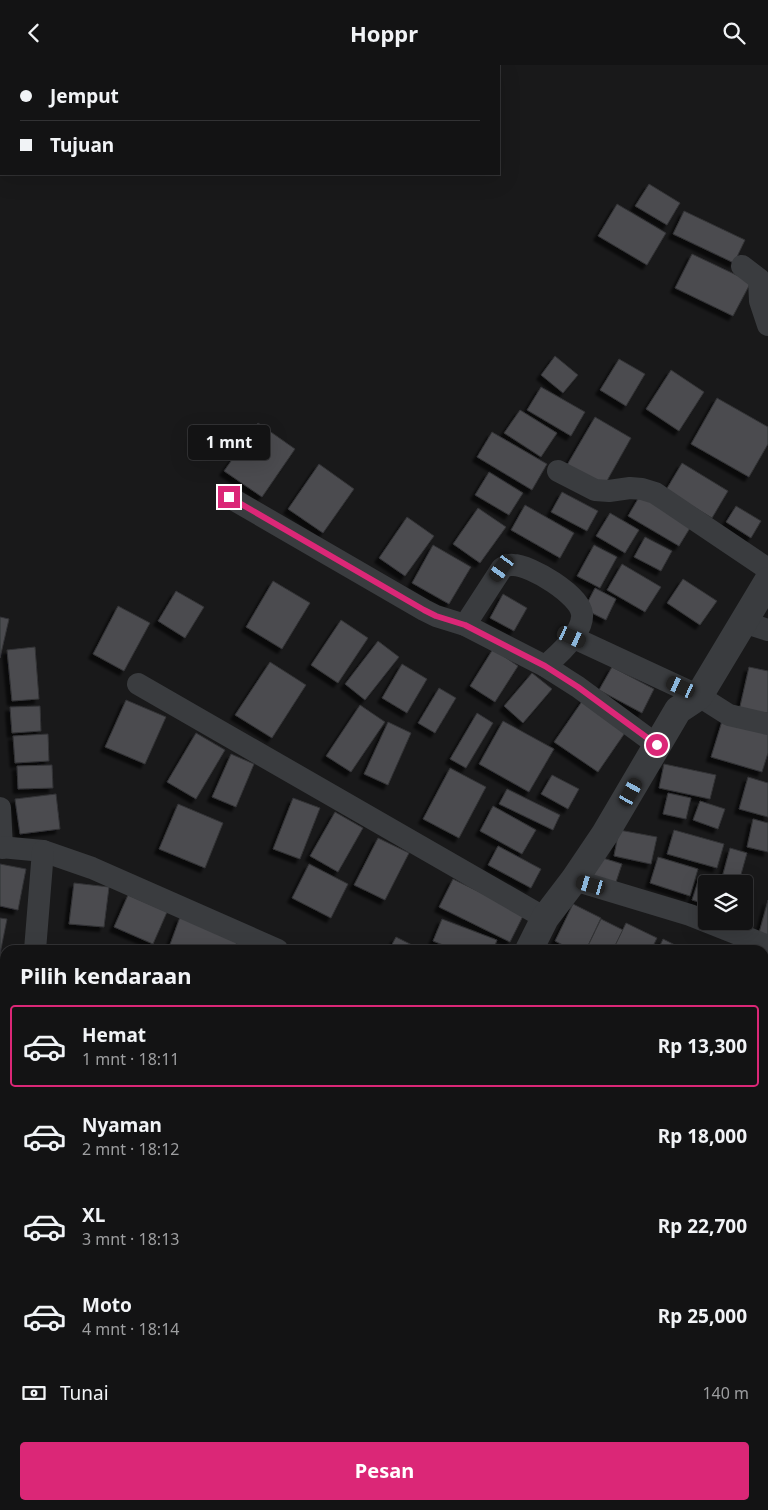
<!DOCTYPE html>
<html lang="id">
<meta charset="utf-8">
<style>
:root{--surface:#131314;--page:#1c1c1d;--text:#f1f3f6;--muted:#9d9ea0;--line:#323234;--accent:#db2777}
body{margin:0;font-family:"Noto Sans",sans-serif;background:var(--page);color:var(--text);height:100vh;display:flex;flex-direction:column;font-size:19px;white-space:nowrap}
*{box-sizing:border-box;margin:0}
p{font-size:16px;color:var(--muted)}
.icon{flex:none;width:28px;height:28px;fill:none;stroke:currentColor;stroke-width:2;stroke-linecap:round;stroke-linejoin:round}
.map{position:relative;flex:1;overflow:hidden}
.sheet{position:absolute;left:0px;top:880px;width:769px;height:565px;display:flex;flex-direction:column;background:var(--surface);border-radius:15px 15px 0 0;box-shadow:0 5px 20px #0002,0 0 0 1px var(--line)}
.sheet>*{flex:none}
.top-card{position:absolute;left:0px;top:0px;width:500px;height:110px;box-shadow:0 5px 20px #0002,0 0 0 1px var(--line);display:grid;align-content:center;height:110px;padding:0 20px;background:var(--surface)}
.tools{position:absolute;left:698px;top:810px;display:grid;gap:10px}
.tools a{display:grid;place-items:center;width:55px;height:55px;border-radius:5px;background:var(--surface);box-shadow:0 5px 20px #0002,0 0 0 1px var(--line);font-size:25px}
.end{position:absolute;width:22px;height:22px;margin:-11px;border:6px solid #db2777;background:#fff;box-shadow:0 0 0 2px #fff}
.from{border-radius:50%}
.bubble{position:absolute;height:35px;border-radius:5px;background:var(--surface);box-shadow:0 5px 20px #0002,0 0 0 1px var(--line);font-size:16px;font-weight:700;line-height:35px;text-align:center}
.car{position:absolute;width:15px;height:30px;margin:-15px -8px;border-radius:6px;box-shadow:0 0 4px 1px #0007;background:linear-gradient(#222 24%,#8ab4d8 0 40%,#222 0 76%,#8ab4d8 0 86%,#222 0)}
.top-card b{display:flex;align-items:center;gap:18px;height:48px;font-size:19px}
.top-card b+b{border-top:1px solid var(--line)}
.top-card i{width:12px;height:12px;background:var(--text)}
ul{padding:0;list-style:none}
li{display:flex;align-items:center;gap:15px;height:82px;margin:0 10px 8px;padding:0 10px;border:2px solid transparent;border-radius:5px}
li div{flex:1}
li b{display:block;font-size:19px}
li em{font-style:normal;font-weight:700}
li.on{border-color:var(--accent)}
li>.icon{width:45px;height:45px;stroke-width:1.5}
h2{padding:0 20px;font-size:22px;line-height:60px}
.pay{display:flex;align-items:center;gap:12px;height:55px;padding:0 20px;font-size:19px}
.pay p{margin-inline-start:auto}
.cta{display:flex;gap:10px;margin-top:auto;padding:10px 20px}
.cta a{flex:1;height:58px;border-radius:5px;background:var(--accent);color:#fff;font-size:20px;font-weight:700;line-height:58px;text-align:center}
header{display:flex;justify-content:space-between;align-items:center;height:65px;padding:0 20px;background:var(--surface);font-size:22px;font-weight:700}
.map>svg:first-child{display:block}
.building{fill:#4b4c4f;stroke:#333336;filter:url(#shadow)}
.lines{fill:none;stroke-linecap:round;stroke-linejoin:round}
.service{stroke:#3a3c3f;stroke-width:11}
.minor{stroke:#3a3c3f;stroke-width:22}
.tertiary{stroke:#3a3c3f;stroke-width:28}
.route{stroke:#db2777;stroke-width:6}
</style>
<header><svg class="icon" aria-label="back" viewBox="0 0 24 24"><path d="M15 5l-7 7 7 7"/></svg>Hoppr<svg class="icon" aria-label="search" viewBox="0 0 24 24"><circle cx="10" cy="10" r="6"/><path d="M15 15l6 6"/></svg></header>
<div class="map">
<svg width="768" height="1445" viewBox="0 0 768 1445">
<defs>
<filter id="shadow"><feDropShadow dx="-4.5" dy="4.5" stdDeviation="1" flood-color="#0009"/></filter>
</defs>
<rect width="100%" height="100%" fill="#19191a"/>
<g class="building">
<polygon points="649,119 680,138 667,160 635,141"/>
<polygon points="617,139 666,168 647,200 598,171"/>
<polygon points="684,146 745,175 734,198 673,169"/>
<polygon points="692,189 751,217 733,251 675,223"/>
<polygon points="555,291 578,310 563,328 541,310"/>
<polygon points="619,294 645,309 626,341 600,325"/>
<polygon points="671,305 704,327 679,366 646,344"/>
<polygon points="541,322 585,347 571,371 527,345"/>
<polygon points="717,333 768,362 768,379 749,412 691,379"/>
<polygon points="520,345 557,368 541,392 504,368"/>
<polygon points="595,352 631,373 604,421 567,400"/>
<polygon points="258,358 295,384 262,432 224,406"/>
<polygon points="492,367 547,399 532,425 477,392"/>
<polygon points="682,398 728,426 712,453 666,425"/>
<polygon points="319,399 354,424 323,468 288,444"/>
<polygon points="489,407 523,428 509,450 475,430"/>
<polygon points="562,427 598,446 587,466 551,447"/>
<polygon points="642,427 693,458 679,481 628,451"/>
<polygon points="525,440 574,468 560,493 511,465"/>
<polygon points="736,441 761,456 751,473 726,457"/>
<polygon points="478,443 506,462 480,498 453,479"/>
<polygon points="610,448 639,465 625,488 596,471"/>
<polygon points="407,452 434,471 405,511 379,493"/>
<polygon points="645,472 672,486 661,506 634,492"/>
<polygon points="433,480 471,502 449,539 412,518"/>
<polygon points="594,480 617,492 600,523 577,511"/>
<polygon points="622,499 661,522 645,547 607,525"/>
<polygon points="683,514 717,536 700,560 667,538"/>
<polygon points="273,516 310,538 282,584 246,562"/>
<polygon points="595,523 616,534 606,555 584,544"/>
<polygon points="176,526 204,542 185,573 158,556"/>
<polygon points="503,529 527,543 514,566 490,553"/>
<polygon points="118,541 150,558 124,606 93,589"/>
<polygon points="0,552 9,554 0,593"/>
<polygon points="341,555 368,573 338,618 311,600"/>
<polygon points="378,576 399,592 365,635 345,619"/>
<polygon points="35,582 39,634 12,636 7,585"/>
<polygon points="493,584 518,601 495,637 470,621"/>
<polygon points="270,597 306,620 272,673 235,650"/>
<polygon points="402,599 427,614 407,648 382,633"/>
<polygon points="612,602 654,624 642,648 599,625"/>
<polygon points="749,602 768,606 768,648 739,646"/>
<polygon points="532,608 552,624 523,658 504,641"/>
<polygon points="439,623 456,633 435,668 418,658"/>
<polygon points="585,632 629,662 598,707 554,677"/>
<polygon points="126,635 166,652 145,699 105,682"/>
<polygon points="360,640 385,657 351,707 326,691"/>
<polygon points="40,641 41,666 12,668 10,642"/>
<polygon points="477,648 493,658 466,703 450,694"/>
<polygon points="723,653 768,666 768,688 762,707 711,692"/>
<polygon points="503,656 554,684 529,727 479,699"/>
<polygon points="388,657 411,668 388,720 364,709"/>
<polygon points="196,668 225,685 196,734 167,717"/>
<polygon points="48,669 49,696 15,698 13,671"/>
<polygon points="231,689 254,699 236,742 212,732"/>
<polygon points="664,699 716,710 710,734 659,723"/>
<polygon points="52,700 53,723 18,724 17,701"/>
<polygon points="450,703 486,722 459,773 423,754"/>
<polygon points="552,710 579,724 568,744 541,729"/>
<polygon points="748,712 768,718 768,752 739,744"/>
<polygon points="507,724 560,750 553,765 499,739"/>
<polygon points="668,728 691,733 686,754 663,749"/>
<polygon points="56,729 60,764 20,769 15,734"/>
<polygon points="293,733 320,743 300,794 273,784"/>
<polygon points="700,736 725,744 718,764 693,755"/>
<polygon points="178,739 223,758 205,803 159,784"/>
<polygon points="493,741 536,765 522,789 480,766"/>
<polygon points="335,747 363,763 338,807 310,791"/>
<polygon points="753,754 768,758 768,787 747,782"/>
<polygon points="619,765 657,772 651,799 614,791"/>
<polygon points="674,765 724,779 717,803 667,789"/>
<polygon points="378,773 409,788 385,835 354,820"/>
<polygon points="498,781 541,804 531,823 488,800"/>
<polygon points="730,783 747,788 740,813 723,809"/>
<polygon points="593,790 622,799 615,820 586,811"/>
<polygon points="658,792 698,804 690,831 650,818"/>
<polygon points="0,799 26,804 18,845 0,841"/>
<polygon points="309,799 348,819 331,853 292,833"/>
<polygon points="700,810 714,815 713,819 706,819 706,839 692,835"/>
<polygon points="453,814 524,849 510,877 439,842"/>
<polygon points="74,818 109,822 104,862 69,859"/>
<polygon points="128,830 167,847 153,879 114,862"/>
<polygon points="768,835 768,870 759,868"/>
<polygon points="573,839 601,853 586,885 573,885 555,876"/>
<polygon points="180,852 238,874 234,885 168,885"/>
<polygon points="0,853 7,854 0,889"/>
<polygon points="442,854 497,875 493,885 456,885 433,876"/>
<polygon points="601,854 623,865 613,885 586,885"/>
<polygon points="626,858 657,873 651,885 613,885"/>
<polygon points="396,872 422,885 389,885"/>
<polygon points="663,874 685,885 658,885"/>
<polygon points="55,880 99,881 99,885 55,885"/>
<polygon points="764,895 768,897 768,930 764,928"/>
<polygon points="0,948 5,949 5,986 0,985"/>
<polygon points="764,967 768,968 768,1025 764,1024"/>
<polygon points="764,1165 768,1167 768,1212 764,1210"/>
<polygon points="0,1403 5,1404 5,1428 0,1427"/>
<polygon points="237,1440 254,1440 251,1445 247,1445"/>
<polygon points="424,1440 451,1440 449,1445 437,1445"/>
</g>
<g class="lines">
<polyline class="service" points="0,1158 5,1160"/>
<g class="minor">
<polyline points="742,201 759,214 760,236 768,260"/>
<polyline points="558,406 595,425 609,426 630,423 642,424 655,428 768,504"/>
<polyline points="229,432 424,545 436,551 465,560 545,601 578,622 657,680"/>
<polyline points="743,557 768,565"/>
<path d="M465,560L502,503C506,501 509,499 513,500C531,500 580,530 582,549C584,567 557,591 545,601"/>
<polyline points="572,572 699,631 729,650 768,659"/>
<polyline points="138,619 545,853"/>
<polyline points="0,743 2,783"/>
<polyline points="0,782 43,786 92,803 278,885"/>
<polyline points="574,815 690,850 768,881"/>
<polyline points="35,885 43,786"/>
<polyline points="0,919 5,920"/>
<polyline points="764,947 768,948"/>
<polyline points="764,1117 768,1106"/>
<polyline points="764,1244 768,1246"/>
</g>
<g class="tertiary">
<polyline points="529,885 545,853 574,815 605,769 678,645 699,631 768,516"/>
<polyline points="168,1445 171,1440"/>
</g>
</g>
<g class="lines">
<polyline class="route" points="229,432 424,545 436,551 465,560 545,601 578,622 657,680"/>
</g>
</svg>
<div class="tools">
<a><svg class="icon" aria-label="layers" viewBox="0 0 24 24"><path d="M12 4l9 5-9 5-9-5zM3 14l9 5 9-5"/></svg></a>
</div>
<i class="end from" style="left:657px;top:680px"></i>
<i class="end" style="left:229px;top:432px"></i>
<div class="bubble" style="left:188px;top:360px;width:82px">1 mnt</div>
<i class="car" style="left:502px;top:503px;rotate:216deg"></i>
<i class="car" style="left:572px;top:572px;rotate:115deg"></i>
<i class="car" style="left:681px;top:622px;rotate:295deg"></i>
<i class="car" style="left:631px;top:727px;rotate:29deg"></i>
<i class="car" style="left:591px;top:820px;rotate:286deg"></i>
<div class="top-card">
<b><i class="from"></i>Jemput</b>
<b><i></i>Tujuan</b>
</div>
<section class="sheet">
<h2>Pilih kendaraan</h2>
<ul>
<li class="on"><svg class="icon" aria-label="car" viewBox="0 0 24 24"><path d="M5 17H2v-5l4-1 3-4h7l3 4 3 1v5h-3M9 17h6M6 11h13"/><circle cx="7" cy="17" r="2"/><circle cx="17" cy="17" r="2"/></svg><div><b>Hemat</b><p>1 mnt · 18:11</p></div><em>Rp 13,300</em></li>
<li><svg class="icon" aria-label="car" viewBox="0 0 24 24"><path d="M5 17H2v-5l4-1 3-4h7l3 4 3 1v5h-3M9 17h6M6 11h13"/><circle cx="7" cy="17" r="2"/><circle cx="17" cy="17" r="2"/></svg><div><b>Nyaman</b><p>2 mnt · 18:12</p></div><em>Rp 18,000</em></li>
<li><svg class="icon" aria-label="car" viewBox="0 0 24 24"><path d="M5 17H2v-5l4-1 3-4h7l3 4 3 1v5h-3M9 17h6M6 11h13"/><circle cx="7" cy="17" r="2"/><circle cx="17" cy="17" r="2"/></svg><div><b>XL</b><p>3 mnt · 18:13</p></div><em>Rp 22,700</em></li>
<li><svg class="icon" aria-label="car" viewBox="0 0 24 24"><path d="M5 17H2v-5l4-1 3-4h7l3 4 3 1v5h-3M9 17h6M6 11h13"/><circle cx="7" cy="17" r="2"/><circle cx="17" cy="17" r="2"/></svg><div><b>Moto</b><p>4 mnt · 18:14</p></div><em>Rp 25,000</em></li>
</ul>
<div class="pay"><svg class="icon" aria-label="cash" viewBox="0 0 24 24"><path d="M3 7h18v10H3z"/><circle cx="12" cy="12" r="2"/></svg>Tunai<p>140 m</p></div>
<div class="cta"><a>Pesan</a></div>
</section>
</div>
